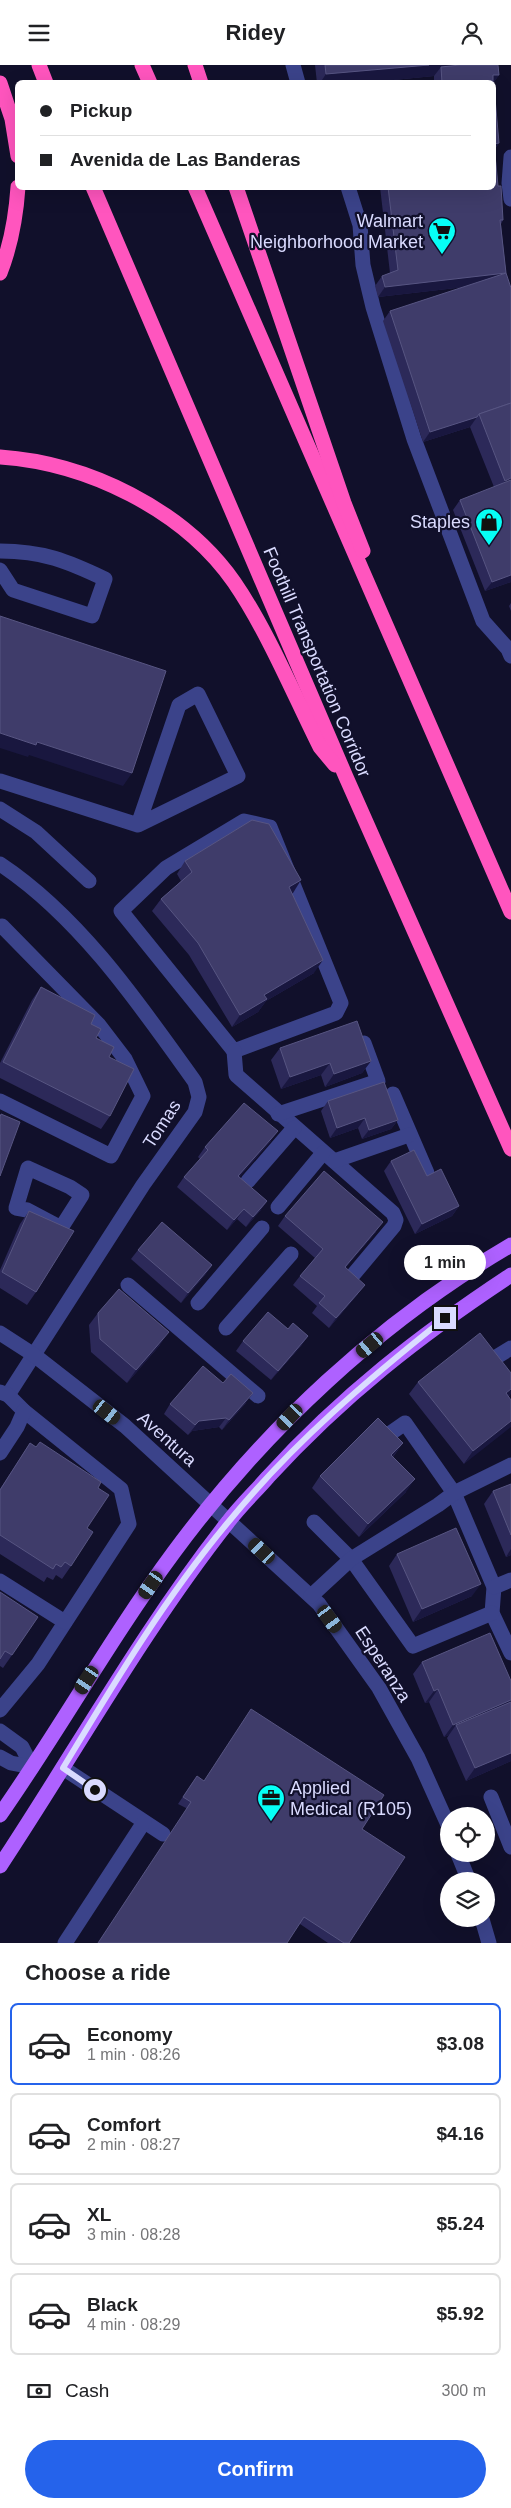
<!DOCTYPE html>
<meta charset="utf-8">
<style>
:root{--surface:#fff;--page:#f6f6f6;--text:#202124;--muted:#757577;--line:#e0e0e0;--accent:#2563eb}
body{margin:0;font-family:Helvetica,sans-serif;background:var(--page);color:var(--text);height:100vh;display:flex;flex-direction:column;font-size:19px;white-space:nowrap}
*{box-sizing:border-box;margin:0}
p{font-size:16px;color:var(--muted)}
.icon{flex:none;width:28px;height:28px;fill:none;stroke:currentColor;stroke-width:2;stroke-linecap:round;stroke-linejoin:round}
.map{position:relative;height:1878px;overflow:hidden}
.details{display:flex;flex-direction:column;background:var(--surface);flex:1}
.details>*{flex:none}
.top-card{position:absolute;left:15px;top:15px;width:481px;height:110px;border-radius:8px;box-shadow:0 5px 20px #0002;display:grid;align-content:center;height:110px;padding:0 25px;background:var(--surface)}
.fabs{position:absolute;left:440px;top:1742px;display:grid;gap:10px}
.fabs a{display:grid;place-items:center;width:55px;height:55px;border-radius:50%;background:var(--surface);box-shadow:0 5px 20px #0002;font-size:25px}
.end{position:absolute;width:22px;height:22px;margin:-11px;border:6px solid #dadbff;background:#111;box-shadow:0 0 0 2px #111}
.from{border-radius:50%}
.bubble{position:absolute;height:35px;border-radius:18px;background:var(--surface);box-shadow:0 5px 20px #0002;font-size:16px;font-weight:700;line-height:35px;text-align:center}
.car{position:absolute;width:15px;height:30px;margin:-15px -8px;border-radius:6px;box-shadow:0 0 4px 1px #0007;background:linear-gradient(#222 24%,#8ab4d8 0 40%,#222 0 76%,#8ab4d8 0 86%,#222 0)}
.top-card b{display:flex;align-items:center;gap:18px;height:48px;font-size:19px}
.top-card b+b{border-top:1px solid var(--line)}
.top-card i{width:12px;height:12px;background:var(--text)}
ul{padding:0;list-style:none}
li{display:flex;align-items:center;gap:15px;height:82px;margin:0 10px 8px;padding:0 15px;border:2px solid var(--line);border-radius:8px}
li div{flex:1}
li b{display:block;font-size:19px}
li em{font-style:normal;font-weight:700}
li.on{border-color:var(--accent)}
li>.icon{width:45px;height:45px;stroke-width:1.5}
h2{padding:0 25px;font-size:22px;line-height:60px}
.pay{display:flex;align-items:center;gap:12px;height:55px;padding:0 25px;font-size:19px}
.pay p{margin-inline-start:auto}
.action{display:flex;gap:10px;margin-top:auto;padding:10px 25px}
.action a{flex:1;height:58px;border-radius:30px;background:var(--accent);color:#fff;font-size:20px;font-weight:700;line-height:58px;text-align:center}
header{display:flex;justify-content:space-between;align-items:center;height:65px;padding:0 25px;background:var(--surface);font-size:22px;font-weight:700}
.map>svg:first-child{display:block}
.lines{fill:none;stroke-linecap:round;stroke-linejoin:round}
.minor{stroke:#3b438a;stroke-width:15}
.major{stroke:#ae61ff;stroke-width:15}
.highway{stroke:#ff55be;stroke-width:15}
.wall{fill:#2c2959}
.shaded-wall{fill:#19173f}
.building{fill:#3f3c6a;stroke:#575582}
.route{stroke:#dadbff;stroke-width:6}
.labels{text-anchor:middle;stroke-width:4.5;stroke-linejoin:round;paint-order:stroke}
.poi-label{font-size:18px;fill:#dadbff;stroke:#11102b;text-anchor:end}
.street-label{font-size:18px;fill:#dadbff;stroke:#11102b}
</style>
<header><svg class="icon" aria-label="menu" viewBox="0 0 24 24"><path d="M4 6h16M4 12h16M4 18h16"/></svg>Ridey<svg class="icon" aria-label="person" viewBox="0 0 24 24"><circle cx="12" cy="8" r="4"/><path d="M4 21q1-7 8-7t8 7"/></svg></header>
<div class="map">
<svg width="511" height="1878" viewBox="0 0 511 1878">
<rect width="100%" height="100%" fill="#11102b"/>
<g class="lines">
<g class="minor">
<polyline points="293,0 298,18"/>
<polyline points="511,92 509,118 511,134"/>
<polyline points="348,122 360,160 363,200 373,242 414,374 483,556 508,584 511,591"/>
<path d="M0,486C43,486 67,496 105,514L92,551L13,525L0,505"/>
<polyline points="0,716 138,760 238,711 198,629 179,640 138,760"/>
<polyline points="0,744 36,767 89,816"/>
<polygon points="244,756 270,762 341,938 336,948 234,986 121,846 166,803"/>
<path d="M0,799C80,852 140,940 195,1017L199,1032L195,1047L143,1120L8,1330"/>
<polyline points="234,986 236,1010 393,1148 396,1155 394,1161 353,1210"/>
<polyline points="393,1029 427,1108"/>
<polyline points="0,1036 111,1091 143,1031 125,994 99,960 2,861"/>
<polyline points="278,1049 378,1016 364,978"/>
<polyline points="334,1096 409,1070"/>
<polygon points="28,1103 70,1122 82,1130 61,1163 27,1145 16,1143"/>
<polyline points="248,1116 294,1063"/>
<polyline points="278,1142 323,1088"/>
<polyline points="128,1220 258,1331"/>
<polyline points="198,1238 262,1163"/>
<polyline points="226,1263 291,1189"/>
<polyline points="0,1268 34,1290 125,1361 319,1539 379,1623 418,1693 449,1762"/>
<polyline points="493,1294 511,1283"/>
<polyline points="0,1327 8,1330 24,1346 121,1424 129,1459 38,1599 0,1645"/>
<polyline points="385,1372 405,1358 454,1428 494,1522 492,1548 511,1588"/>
<polyline points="0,1388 17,1362 24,1346"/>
<polyline points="314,1457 351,1494 413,1581 492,1548"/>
<polyline points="0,1516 65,1557"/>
<polyline points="494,1522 511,1515"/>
<polyline points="311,1531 351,1494 438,1440 454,1428 511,1400"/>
<polyline points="0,1666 22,1682 32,1702"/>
<polyline points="0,1692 11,1698 32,1702"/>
<polyline points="63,1703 163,1769"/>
<polyline points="491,1732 511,1782"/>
<polyline points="458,1789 469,1816"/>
<polyline points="482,1854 489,1878"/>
<polyline points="65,1878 144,1757"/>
</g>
<g class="major">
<path d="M0,1750C60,1664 111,1572 174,1487C264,1365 379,1257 511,1180"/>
<path d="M0,1801C76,1686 143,1565 228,1457C240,1441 255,1427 268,1412C342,1331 420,1270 511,1210"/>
</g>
<g class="highway">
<polyline points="39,0 46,18"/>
<polyline points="142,0 150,18"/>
<polyline points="195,0 201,18"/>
<polyline points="0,18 12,54 18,91"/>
<polyline points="93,122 346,712 511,1084"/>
<polyline points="195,122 511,847"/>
<polyline points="236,122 344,438 363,486"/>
<path d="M0,208C11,180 16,152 18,122"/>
<path d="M0,392C87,398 183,444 234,517C267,565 294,630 320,682L335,700"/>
</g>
</g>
<g class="wall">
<polygon points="315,0 498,0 499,10 493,18 434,18 434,11 363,18 317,18"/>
<polygon points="494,22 499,78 495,84 498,121 503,155 501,159 506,208 511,223 511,518 511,517 485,526 453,445 460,435 494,422 470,362 423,377 383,256 390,246 465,222 378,232 375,221 382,211 390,208 380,122 494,122"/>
<polygon points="511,538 511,546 509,541"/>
<polygon points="185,796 293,828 292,828 314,908 266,936 258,947 232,962 189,890 152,846 161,834 181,816 177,809"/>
<polygon points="41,922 91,959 96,973 109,992 110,1051 101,1064 0,1013 0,998 32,935"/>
<polygon points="280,983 371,996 362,1008 325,1022 321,1010 281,1024 271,995"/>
<polygon points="328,1036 398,1055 391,1064 362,1074 358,1063 330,1073 321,1046"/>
<polygon points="271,1076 239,1112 267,1136 260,1146 246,1162 237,1154 227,1165 177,1122 184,1112 200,1094 198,1092 205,1082"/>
<polygon points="391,1096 427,1111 459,1141 452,1151 415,1169 384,1106"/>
<polygon points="29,1146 36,1227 27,1240 0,1223 0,1205 20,1159"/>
<polygon points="285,1151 376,1167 345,1203 358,1229 329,1263 312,1248 317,1241 293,1220 300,1211 315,1193 278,1161"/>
<polygon points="138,1185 212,1200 205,1210 181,1238 131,1194"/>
<polygon points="98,1248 160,1280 127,1318 91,1287 89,1260"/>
<polygon points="288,1264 308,1271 301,1281 271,1315 236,1286 243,1276"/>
<polygon points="418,1317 510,1330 508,1332 511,1335 464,1399 409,1329"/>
<polygon points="223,1318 246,1338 222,1365 219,1362 192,1366 188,1370 164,1349 170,1339"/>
<polygon points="30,1378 98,1423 87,1463 71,1501 62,1514 56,1510 53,1515 47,1512 44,1517 0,1489 0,1424"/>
<polygon points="403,1378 393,1392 406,1427 359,1472 312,1423 320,1411"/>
<polygon points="511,1419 511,1490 506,1492 484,1439 493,1426"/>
<polygon points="397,1489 472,1531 413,1557 389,1501"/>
<polygon points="0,1527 12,1590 3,1603 0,1601"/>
<polygon points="422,1597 511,1616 511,1696 466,1716 447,1673 449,1670 444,1672 429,1637 425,1638 413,1609"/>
<polygon points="204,1716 362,1764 349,1878 328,1878 300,1859 186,1743 178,1739 192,1718"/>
</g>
<g class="shaded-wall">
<polygon points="429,0 495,0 441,2 434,11 363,18 320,18 326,9"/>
<polygon points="493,10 499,10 493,18"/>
<polygon points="499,78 494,85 494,79"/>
<polygon points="506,208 499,218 378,232 385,222"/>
<polygon points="477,352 470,362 423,377 430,367"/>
<polygon points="511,413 511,423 497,428 505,416"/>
<polygon points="511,510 511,517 485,526 492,517"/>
<polygon points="0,668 37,677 132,708 123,721 29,690 28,692 0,683"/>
<polygon points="301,815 293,828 280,835 289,822"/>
<polygon points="323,895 314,908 266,936 258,947 232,962 240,950 264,930"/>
<polygon points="371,996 362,1008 325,1022 334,1009"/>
<polygon points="330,998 321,1010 281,1024 290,1012"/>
<polygon points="365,1053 358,1063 330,1073 337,1063"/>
<polygon points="398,1055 391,1064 362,1074 369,1065"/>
<polygon points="278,1066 271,1076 231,1121 238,1111"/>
<polygon points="267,1136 260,1146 246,1162 253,1152"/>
<polygon points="459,1141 452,1151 415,1169 422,1159"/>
<polygon points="244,1144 237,1154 227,1165 234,1155"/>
<polygon points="383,1157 376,1167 338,1212 345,1202"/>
<polygon points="212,1200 205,1210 181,1238 188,1228"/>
<polygon points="365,1220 358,1229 329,1263 336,1253"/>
<polygon points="169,1267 160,1280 127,1318 136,1305"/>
<polygon points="308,1271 301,1281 271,1315 278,1306"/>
<polygon points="511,1324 511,1329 510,1330 497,1341 506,1328"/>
<polygon points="253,1328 246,1338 222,1365 229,1355"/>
<polygon points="226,1353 219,1362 192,1366 188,1370 199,1356"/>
<polygon points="511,1356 511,1362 464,1399 473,1386"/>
<polygon points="403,1378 394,1390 382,1402 391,1390"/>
<polygon points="415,1414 406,1427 359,1472 368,1459"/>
<polygon points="511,1484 511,1490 506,1492"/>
<polygon points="481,1519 472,1531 413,1557 422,1544"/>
<polygon points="438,1624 429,1637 425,1638 434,1626"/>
<polygon points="511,1635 511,1642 456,1660 449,1670 444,1672 453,1660"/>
<polygon points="511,1688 511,1696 466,1716 475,1703"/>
</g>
<g class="building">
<polygon points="325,0 429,0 326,9"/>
<polygon points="460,0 498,0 499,10 493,10 493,18 442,18 441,2"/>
<polygon points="494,22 499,78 494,79 498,121 501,121 503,155 500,155 506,208 385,222 382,211 398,205 388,122 494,122"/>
<polygon points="506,208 511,223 511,338 479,349 477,352 430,367 390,246"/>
<polygon points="511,338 511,413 505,416 479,349"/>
<polygon points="511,415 511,510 492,517 460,435"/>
<polygon points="0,551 166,606 132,708 37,677 36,680 0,668"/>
<polygon points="252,755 269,759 301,815 289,822 323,895 264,930 267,934 240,950 198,878 161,834 192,807 185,796"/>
<polygon points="41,922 95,950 91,959 101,964 96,973 114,982 109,992 134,1004 110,1051 3,997"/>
<polygon points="357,956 371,996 334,1009 330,998 290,1012 280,983"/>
<polygon points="384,1017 398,1055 369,1065 365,1053 337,1063 328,1036"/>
<polygon points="244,1038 278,1066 238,1111 267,1136 253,1152 244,1144 234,1155 184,1112 208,1085 205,1082"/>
<polygon points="1,1049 20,1057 0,1111 0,1052"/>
<polygon points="414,1085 427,1111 441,1104 459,1141 422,1159 391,1096"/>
<polygon points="324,1106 383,1157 345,1202 365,1220 336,1253 319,1238 325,1231 300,1211 323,1184 285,1151"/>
<polygon points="29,1146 74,1166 36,1227 2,1207"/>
<polygon points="162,1157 212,1200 188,1228 138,1185"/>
<polygon points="119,1224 169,1267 136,1305 100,1274 98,1248"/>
<polygon points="268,1247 288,1264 293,1258 308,1271 278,1306 243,1276"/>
<polygon points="480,1268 511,1308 511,1324 506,1328 511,1335 511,1356 473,1386 418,1317"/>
<polygon points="203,1301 223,1318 231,1309 253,1328 229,1355 226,1353 199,1356 195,1360 170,1339"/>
<polygon points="378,1353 403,1378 391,1390 415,1414 368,1459 320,1411"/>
<polygon points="40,1377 101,1417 98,1423 109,1430 87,1463 93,1467 71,1501 65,1497 61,1502 56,1499 53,1504 0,1470 0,1425 30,1378 36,1382"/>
<polygon points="511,1419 511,1470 493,1426"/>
<polygon points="456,1463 481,1519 422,1544 397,1489"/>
<polygon points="0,1527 38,1552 12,1590 5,1586 0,1594"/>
<polygon points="490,1568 511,1616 511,1635 453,1660 438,1624 434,1626 422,1597"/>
<polygon points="511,1637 511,1688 475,1703 456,1660"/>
<polygon points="251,1644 384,1730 362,1764 405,1792 349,1878 344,1878 304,1852 287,1878 98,1878 191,1737 183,1732 197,1711 204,1716"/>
</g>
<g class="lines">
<path class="route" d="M95,1725L63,1703C114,1618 166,1531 230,1455C293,1378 367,1315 445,1253"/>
</g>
<defs>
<g id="supermarket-pin" transform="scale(1.4375)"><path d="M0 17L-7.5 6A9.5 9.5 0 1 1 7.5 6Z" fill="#06fff6" stroke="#11102b"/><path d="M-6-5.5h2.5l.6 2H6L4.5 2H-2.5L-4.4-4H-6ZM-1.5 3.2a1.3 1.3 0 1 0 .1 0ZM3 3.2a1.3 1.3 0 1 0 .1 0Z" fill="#111"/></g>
<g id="shop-pin" transform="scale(1.4375)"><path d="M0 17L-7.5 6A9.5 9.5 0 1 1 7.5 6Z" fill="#06fff6" stroke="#11102b"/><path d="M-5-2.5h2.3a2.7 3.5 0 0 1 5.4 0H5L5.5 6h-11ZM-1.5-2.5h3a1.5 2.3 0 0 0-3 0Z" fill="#111"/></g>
<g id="office-pin" transform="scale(1.4375)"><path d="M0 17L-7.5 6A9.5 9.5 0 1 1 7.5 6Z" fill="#06fff6" stroke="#11102b"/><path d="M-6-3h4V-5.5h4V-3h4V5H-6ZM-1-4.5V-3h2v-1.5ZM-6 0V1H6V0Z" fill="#111"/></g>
</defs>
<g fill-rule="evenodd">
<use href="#supermarket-pin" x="442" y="166"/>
<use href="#shop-pin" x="489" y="457"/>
<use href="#office-pin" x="271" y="1733"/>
</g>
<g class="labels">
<g class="poi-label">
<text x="423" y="162">Walmart<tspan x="423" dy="21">Neighborhood Market</tspan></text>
<text x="470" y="463">Staples</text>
<text x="290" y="1729" text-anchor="start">Applied<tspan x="290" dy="21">Medical (R105)</tspan></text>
</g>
<g class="street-label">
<text transform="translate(317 597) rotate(67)" y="6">Foothill Transportation Corridor</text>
<text transform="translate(162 1059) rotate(-57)" y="6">Tomas</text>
<text transform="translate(167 1374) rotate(42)" y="6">Aventura</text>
<text transform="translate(383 1599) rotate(57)" y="6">Esperanza</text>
</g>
</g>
</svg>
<div class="fabs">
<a><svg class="icon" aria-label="locate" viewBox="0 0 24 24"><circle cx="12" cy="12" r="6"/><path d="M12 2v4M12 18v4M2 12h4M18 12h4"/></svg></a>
<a><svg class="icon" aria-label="layers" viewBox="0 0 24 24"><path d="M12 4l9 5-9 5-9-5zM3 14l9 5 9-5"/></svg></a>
</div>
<i class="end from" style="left:95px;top:1725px"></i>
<i class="end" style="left:445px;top:1253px"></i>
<div class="bubble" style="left:404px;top:1180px;width:82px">1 min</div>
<i class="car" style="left:370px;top:1280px;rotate:230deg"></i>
<i class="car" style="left:107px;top:1347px;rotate:128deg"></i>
<i class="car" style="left:290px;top:1352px;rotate:223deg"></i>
<i class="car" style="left:262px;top:1486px;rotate:313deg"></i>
<i class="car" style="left:151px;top:1520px;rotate:215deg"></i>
<i class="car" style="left:330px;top:1554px;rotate:144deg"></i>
<i class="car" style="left:87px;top:1615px;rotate:213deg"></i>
<div class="top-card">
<b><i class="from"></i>Pickup</b>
<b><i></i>Avenida de Las Banderas</b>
</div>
</div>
<section class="details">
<h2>Choose a ride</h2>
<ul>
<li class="on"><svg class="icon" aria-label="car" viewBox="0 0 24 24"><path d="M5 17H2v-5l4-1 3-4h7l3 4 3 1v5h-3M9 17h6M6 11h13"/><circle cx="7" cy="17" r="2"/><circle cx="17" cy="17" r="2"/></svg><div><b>Economy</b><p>1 min · 08:26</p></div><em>$3.08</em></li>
<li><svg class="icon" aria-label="car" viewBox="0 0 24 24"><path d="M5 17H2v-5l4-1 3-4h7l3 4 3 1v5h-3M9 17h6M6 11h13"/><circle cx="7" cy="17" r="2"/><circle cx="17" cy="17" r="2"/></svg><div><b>Comfort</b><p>2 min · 08:27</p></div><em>$4.16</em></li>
<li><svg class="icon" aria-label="car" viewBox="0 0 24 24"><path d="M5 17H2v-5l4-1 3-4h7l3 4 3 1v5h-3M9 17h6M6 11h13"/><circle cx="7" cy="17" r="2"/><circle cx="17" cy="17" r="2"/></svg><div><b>XL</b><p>3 min · 08:28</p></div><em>$5.24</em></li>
<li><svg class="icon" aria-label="car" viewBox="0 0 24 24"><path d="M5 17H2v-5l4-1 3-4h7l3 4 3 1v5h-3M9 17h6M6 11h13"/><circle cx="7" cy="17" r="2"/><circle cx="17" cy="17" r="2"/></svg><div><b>Black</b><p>4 min · 08:29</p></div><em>$5.92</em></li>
</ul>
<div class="pay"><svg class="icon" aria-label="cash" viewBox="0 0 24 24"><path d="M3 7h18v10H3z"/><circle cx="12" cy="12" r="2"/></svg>Cash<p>300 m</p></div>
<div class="action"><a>Confirm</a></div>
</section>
